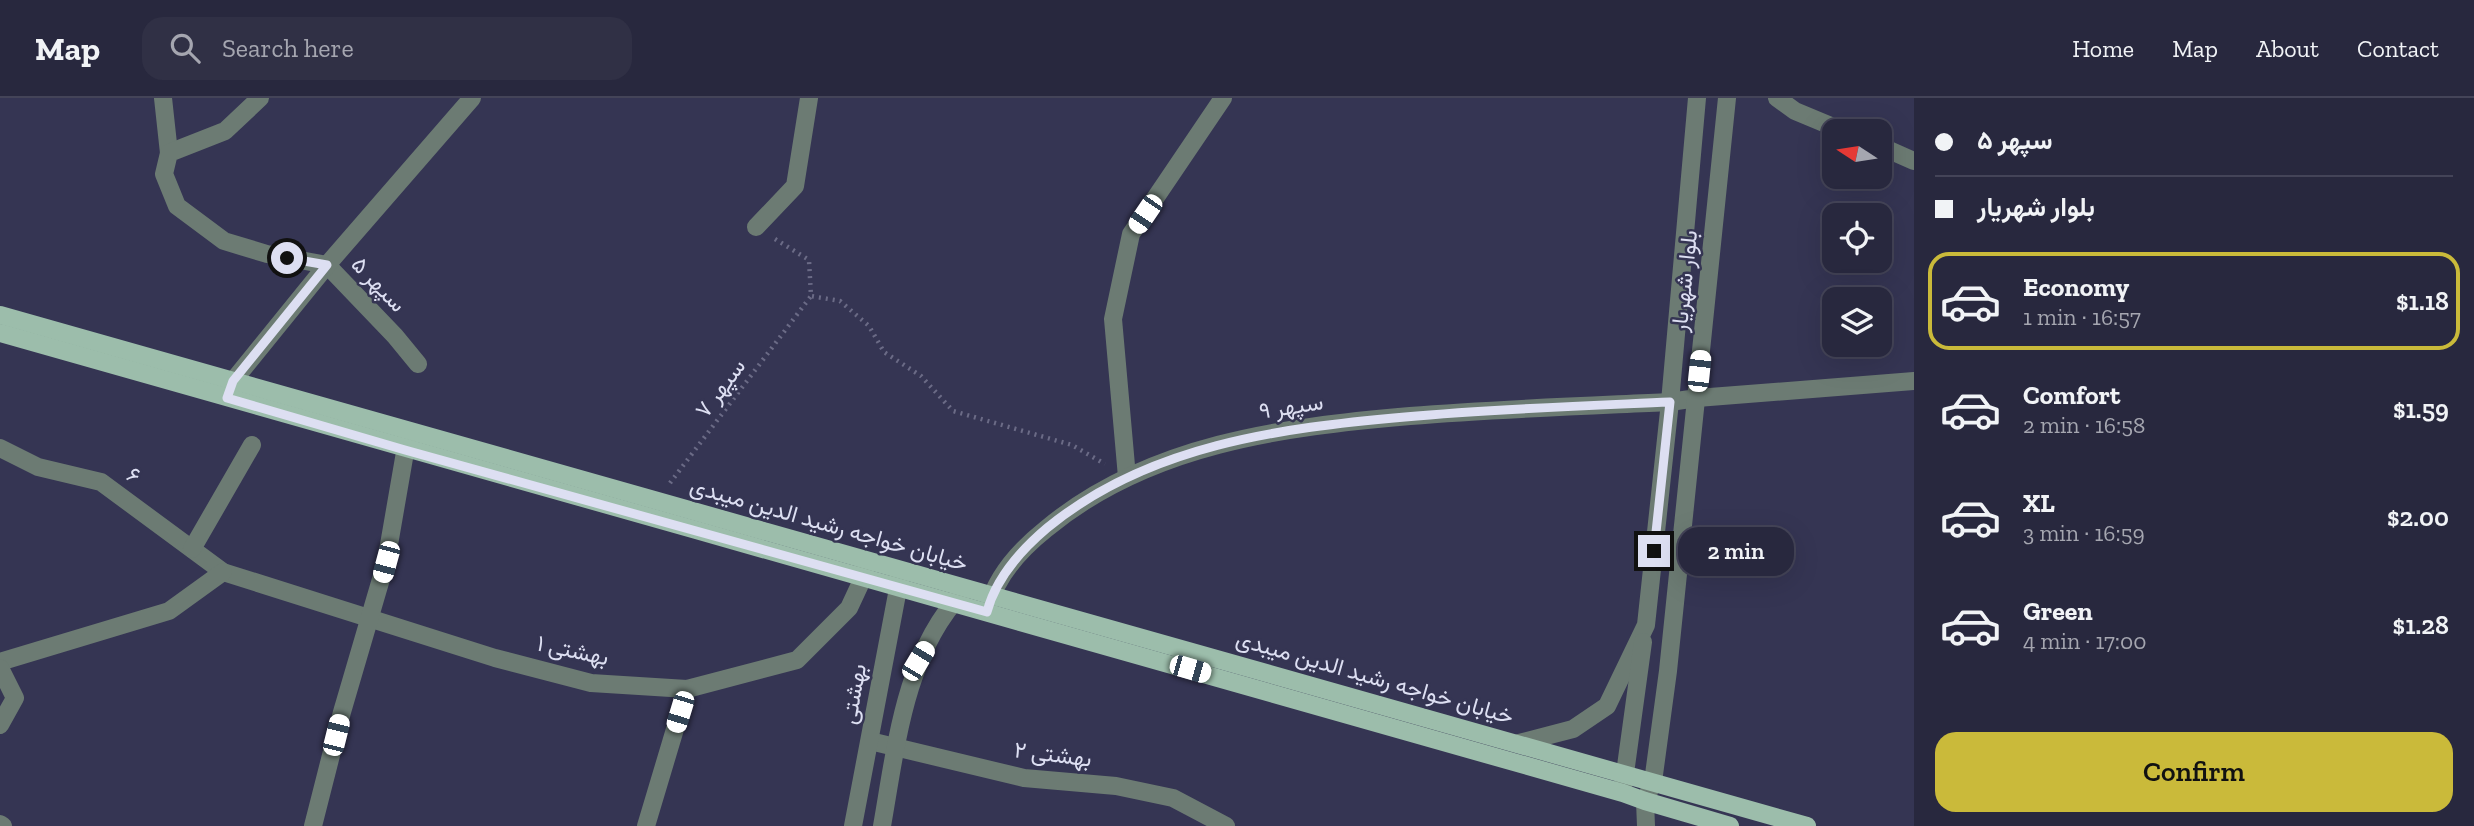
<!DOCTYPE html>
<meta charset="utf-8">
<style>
:root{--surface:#28283e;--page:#303045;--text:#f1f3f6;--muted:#a5a6b0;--line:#444458;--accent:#caba3a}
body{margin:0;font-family:"Zilla Slab",Vazirmatn,serif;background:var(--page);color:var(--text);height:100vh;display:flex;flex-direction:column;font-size:26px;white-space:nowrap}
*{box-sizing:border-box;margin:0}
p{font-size:23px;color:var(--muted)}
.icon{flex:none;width:38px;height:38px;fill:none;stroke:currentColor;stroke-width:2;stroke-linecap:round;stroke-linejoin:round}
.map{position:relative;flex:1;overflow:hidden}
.drawer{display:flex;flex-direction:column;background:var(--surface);width:560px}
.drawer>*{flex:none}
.hud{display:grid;align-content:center;height:154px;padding:0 21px;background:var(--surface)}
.needle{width:46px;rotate:282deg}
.tools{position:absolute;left:1822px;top:21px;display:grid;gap:14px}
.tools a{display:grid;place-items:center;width:70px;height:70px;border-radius:14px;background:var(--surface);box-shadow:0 7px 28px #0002,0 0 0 2px var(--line);font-size:35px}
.end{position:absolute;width:32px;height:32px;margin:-16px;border:9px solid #dddff2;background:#111;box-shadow:0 0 0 4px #111}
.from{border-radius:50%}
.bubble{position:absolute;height:49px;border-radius:21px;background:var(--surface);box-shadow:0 7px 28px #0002,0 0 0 2px var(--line);font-size:23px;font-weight:600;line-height:49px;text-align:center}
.car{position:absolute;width:21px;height:42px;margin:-21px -10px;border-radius:9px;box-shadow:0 0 5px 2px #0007;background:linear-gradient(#fff 24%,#345 0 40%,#fff 0 76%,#345 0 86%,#fff 0)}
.hud b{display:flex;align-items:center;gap:24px;height:66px;font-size:26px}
.hud b+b{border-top:2px solid var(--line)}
.hud i{width:18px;height:18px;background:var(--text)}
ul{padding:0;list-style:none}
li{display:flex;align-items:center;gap:21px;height:98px;margin:0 14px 10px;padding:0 7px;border:4px solid transparent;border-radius:21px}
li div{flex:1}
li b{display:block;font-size:26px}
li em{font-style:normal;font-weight:600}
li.selected{border-color:var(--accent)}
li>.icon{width:63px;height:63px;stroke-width:1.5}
.action{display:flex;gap:14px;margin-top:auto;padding:14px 21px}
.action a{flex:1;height:80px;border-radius:21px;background:var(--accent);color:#111;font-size:28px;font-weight:600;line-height:80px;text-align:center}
header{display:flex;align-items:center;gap:42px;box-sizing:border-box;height:98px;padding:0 35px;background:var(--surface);border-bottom:2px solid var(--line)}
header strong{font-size:33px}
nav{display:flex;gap:38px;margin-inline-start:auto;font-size:24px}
.search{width:490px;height:63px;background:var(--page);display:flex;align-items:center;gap:18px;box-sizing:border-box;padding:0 24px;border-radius:21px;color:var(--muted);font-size:26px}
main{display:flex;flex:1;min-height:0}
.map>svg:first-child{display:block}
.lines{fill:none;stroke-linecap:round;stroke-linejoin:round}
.path{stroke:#6b6b86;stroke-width:4.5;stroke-dasharray:2 5;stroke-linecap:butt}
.minor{stroke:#6c7b73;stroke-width:18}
.major{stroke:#9cbdab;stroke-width:18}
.route{stroke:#dddff2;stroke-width:9}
.labels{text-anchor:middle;stroke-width:5;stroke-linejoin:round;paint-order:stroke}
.street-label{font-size:23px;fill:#dddff2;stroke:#353553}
</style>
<header>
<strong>Map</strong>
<div class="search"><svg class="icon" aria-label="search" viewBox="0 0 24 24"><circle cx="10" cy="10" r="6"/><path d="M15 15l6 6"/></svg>Search here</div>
<nav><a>Home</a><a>Map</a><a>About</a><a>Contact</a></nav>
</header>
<main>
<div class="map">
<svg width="1914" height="728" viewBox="0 0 1914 728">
<rect width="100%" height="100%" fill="#353553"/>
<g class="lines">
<g class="path">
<polyline points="775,141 809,162 811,198 840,203 869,228 884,254 921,278 953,313 1072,347 1105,366"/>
<polyline points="670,385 811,198"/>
</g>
<g class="minor">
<polyline points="163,0 169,55"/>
<polyline points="260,0 225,33 169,55 164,76 177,108 224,143 267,156 327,167 395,238 418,266"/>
<polyline points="1777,0 1795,13 1843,33"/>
<polyline points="1880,48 1914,63"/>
<polyline points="756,129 795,88 809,0"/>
<polyline points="228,297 233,283 327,167 472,0"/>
<polyline points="0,350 38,369 101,384 223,474 495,560 591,585 687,591 797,562 849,510 863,480 866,467"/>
<polyline points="1127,379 1113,221 1131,136 1223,0"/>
<polyline points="192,451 252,347"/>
<path d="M988,510C996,478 1021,451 1046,431C1148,346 1283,329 1410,318C1496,311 1583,308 1670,304L1697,300L1914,283"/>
<polyline points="0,564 169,513 223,474"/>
<polyline points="0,570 15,600 0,627"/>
<polyline points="870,643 1024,680 1116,688 1173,700 1226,728"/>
<polyline points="1519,645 1573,631 1607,608 1646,527 1670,304 1697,0"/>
<polyline points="1623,690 1643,544"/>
<polyline points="0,726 3,728"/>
<polyline points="313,728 342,614 386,464 408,337"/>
<polyline points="646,728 687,591"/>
<polyline points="853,728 901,475"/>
<path d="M882,728C896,649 905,554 963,494"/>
<polyline points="1646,728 1645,703 1653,684 1668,573 1727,0"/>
</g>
<g class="major">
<polyline points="0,217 1807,728"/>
<path d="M0,235C541,389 1082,540 1623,695L1645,703L1730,728"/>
</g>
</g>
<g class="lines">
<path class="route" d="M287,160L327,167L233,283L227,300L405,352L987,514C996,479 1021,452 1047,430C1148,347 1280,330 1405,319C1493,311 1581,308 1670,304L1654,453"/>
</g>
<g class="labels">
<g class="street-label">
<text transform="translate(1684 183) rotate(-84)" y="8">بلوار شهریار</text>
<text transform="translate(379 186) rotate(46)" y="8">سپهر ۵</text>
<text transform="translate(720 290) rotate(-53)" y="8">سپهر ۷</text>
<text transform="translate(1291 308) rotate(-9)" y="8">سپهر ۹</text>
<text transform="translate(134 377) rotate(36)" y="8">۶</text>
<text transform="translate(829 426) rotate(16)" y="8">خیابان خواجه رشید الدین میبدی</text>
<text transform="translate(573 552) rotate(12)" y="8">بهشتی ۱</text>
<text transform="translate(1375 579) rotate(16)" y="8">خیابان خواجه رشید الدین میبدی</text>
<text transform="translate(853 596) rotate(-80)" y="8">بهشتی</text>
<text transform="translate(1053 656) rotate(7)" y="8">بهشتی ۲</text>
</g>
</g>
</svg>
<div class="tools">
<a><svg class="needle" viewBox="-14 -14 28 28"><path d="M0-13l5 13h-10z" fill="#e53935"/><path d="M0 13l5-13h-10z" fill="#a5a6b0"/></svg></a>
<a><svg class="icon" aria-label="locate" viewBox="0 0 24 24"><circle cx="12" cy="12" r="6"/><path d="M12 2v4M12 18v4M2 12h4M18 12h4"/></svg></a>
<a><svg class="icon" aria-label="layers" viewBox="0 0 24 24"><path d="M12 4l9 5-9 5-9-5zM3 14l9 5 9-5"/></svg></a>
</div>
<i class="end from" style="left:287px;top:160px"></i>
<i class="end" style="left:1654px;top:453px"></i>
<div class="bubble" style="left:1678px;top:429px;width:116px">2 min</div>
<i class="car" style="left:1145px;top:116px;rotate:214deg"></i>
<i class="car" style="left:1699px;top:273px;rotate:6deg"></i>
<i class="car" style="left:386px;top:464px;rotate:195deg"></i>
<i class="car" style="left:918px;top:563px;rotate:31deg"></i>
<i class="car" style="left:1190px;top:571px;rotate:106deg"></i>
<i class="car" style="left:680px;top:614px;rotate:197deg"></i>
<i class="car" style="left:336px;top:637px;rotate:14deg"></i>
</div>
<section class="drawer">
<div class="hud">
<b><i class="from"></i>سپهر ۵</b>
<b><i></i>بلوار شهریار</b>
</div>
<ul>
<li class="selected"><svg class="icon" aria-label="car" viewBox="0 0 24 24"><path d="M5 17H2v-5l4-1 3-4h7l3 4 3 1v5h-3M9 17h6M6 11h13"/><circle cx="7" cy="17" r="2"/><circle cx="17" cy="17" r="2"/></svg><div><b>Economy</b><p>1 min · 16:57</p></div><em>$1.18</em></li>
<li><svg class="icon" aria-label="car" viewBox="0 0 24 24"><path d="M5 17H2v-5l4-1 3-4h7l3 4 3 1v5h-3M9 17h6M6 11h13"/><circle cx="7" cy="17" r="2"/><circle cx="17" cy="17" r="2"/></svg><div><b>Comfort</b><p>2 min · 16:58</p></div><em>$1.59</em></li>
<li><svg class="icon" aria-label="car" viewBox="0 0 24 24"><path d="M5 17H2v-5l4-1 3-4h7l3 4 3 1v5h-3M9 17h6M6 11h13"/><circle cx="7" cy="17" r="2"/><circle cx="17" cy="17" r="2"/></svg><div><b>XL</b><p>3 min · 16:59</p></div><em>$2.00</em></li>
<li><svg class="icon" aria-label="car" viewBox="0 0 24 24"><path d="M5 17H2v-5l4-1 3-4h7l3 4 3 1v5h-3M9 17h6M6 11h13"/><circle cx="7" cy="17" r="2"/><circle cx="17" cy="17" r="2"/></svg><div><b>Green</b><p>4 min · 17:00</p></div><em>$1.28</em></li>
</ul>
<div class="action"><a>Confirm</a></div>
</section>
</main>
